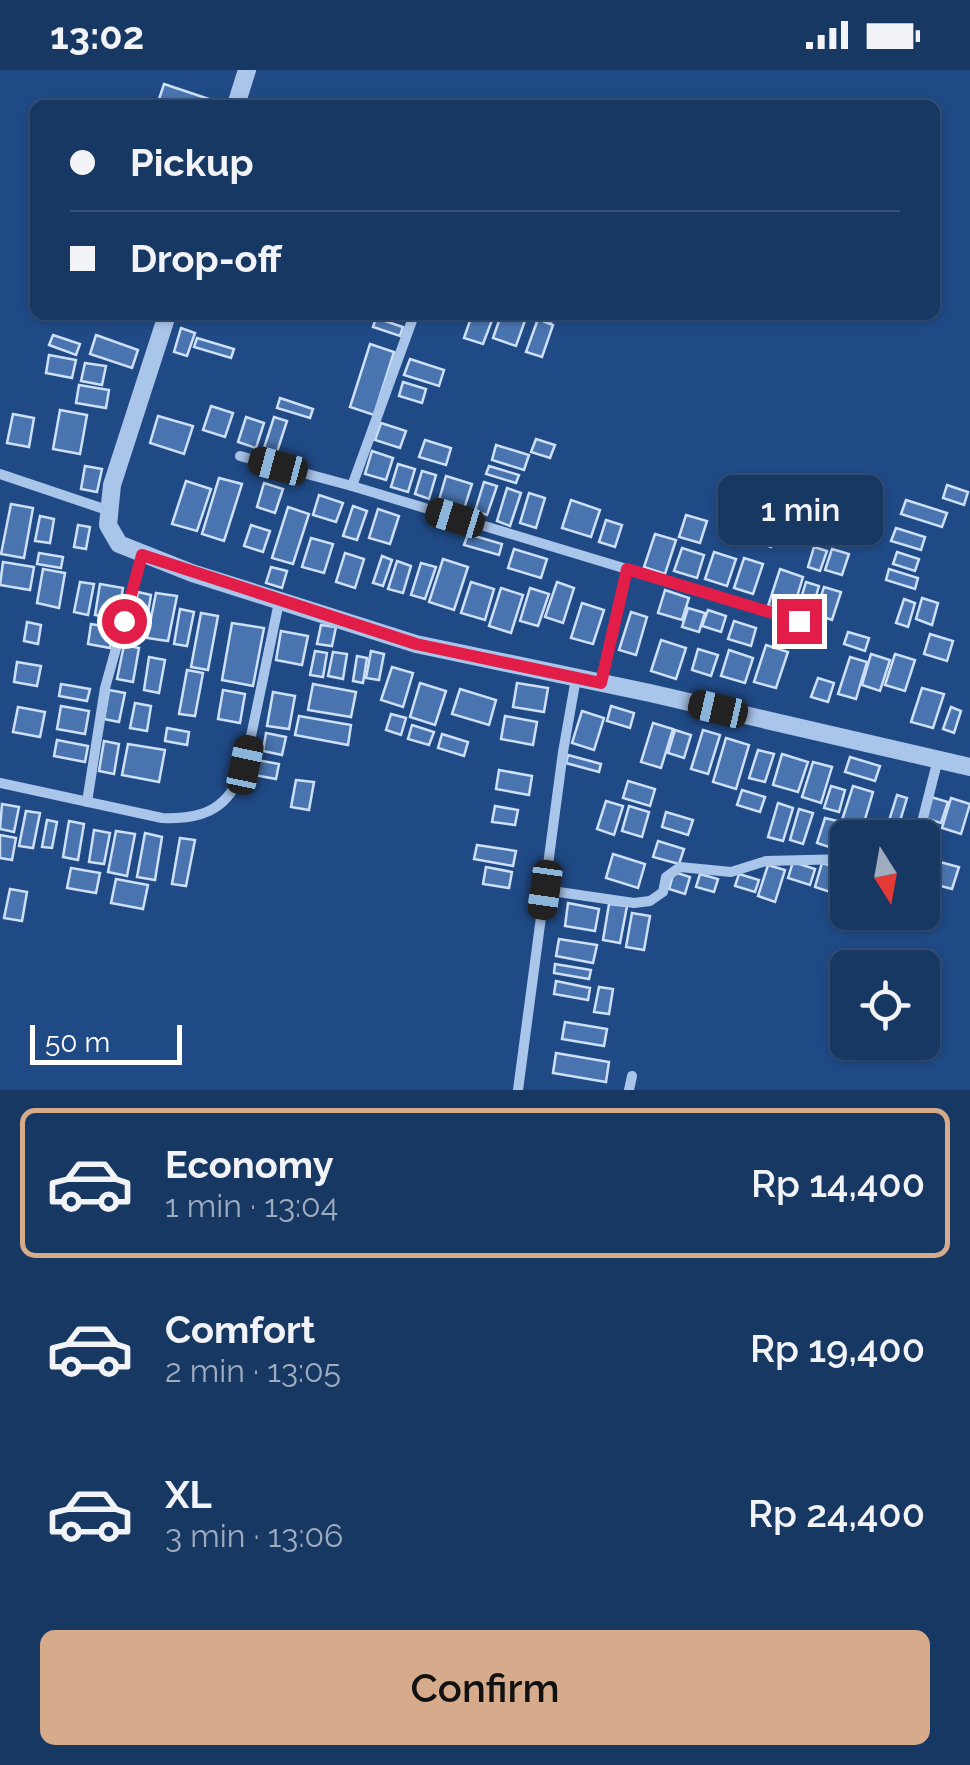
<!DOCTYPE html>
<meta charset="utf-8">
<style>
:root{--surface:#183864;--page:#25436d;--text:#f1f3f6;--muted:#9facbf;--line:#365278;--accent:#d6ab8b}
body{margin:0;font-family:Raleway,sans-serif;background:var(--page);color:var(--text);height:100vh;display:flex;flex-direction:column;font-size:38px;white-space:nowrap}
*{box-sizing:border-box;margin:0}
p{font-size:32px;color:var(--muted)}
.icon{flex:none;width:55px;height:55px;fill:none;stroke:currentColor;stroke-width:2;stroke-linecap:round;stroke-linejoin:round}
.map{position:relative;height:1020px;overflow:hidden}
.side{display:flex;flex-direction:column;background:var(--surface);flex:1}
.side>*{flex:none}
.guide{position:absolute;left:30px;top:30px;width:910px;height:220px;border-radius:15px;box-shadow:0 2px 8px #0004,0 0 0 2px var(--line);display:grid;align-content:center;height:220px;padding:0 40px;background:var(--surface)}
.needle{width:65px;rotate:169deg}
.tools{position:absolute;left:830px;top:750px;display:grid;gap:20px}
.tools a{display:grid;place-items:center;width:110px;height:110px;border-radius:15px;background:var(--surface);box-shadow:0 2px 8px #0004,0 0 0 2px var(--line);font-size:50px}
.scale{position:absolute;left:30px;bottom:25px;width:152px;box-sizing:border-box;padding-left:10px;border:5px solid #fff;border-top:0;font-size:28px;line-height:35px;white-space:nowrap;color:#fff;-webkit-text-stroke:8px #204a86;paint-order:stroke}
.end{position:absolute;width:45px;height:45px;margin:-22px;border:12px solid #e11d48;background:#fff;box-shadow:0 0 0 5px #fff}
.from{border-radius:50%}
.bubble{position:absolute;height:70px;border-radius:15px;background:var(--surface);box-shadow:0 2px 8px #0004,0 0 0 2px var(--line);font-size:32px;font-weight:600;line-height:70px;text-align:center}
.car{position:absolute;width:30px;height:60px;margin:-30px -15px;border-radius:12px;box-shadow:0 0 8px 2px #0007;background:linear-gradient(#222 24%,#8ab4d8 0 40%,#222 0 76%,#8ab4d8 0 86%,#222 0)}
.guide b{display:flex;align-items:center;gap:35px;height:95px;font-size:38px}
.guide b+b{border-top:2px solid var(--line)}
.guide i{width:25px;height:25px;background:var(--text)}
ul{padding:18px 0 0;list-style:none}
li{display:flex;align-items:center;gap:30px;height:150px;margin:0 20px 15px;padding:0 20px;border:5px solid transparent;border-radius:15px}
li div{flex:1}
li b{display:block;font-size:38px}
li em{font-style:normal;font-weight:600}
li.current{border-color:var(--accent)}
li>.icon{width:90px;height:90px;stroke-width:1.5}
.action{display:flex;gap:20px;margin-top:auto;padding:20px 40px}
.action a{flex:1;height:115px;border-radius:15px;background:var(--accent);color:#111;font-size:40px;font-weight:600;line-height:115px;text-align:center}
.status{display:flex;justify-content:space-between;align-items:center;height:70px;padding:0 50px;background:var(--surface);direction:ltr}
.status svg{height:28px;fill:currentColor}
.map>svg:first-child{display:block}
.building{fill:#4974af;stroke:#cee0f7;stroke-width:2.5}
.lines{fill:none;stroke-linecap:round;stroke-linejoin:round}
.minor{stroke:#aac5ea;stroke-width:10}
.tertiary{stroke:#aac5ea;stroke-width:18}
.route{stroke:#e11d48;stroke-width:12}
</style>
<div class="status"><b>13:02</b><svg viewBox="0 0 49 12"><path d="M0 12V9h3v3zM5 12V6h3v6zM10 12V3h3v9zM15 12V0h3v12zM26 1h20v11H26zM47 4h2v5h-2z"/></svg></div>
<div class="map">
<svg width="970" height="1020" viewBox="0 0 970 1020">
<rect width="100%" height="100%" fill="#204a86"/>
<g class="building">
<polygon points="164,14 212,30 210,35 157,35"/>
<polygon points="472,245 494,245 483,274 464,268"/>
<polygon points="501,245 527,245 516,276 493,268"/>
<polygon points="376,248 403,257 400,266 373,257"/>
<polygon points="538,249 553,255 542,287 526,282"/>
<polygon points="181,258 195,263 187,286 174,282"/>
<polygon points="53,265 80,274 76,285 49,275"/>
<polygon points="96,265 138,280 132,298 90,284"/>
<polygon points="197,268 234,279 231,288 194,277"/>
<polygon points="370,274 394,282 374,345 350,337"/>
<polygon points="49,285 76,290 72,308 46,303"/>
<polygon points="410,289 444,300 439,316 404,305"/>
<polygon points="85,293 106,296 102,315 81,311"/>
<polygon points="403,312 426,319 422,333 399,326"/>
<polygon points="79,315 109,320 106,338 76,333"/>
<polygon points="280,328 313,339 310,348 277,338"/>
<polygon points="211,336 233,343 225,367 203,360"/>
<polygon points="60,340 87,345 80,384 53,379"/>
<polygon points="13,344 34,348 29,377 7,373"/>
<polygon points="158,346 193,356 184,384 150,373"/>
<polygon points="246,347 264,353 256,378 238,372"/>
<polygon points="274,347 287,351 277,382 264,378"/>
<polygon points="381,353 406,361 400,378 375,370"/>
<polygon points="536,369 555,375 550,388 531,382"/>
<polygon points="425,370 451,378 446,395 419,387"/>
<polygon points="496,375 529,385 524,400 492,390"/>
<polygon points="372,381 393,388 386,410 365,404"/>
<polygon points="398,394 415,399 408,422 391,417"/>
<polygon points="85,396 102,399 97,422 81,419"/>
<polygon points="489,396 519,405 516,413 486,404"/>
<polygon points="422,401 436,405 429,429 415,424"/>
<polygon points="446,406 472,414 462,445 437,437"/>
<polygon points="219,408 242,414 224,471 202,464"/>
<polygon points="186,411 211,419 197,461 172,454"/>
<polygon points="484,412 497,416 487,445 475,441"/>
<polygon points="264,413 283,419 275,443 257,437"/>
<polygon points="947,415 968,422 964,435 943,428"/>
<polygon points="507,418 521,423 510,456 497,451"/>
<polygon points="529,423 545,428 536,458 520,453"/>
<polygon points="319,425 343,433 336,452 313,445"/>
<polygon points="571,430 600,440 591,467 562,458"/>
<polygon points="906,430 947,443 942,457 901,444"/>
<polygon points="11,434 33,438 24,488 1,484"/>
<polygon points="353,436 367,441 357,470 343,466"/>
<polygon points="288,437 309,444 293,494 272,488"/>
<polygon points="378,439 399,446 390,474 369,468"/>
<polygon points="753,441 780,450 771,477 744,468"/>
<polygon points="686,445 707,451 700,473 679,467"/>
<polygon points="40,446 54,449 50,473 35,471"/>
<polygon points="606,450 622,455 615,477 599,472"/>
<polygon points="78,455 90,457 86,479 74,477"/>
<polygon points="251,455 270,461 263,482 244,476"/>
<polygon points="896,458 925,467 921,480 891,471"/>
<polygon points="468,464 502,474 499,485 464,475"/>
<polygon points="655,464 676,470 665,504 644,497"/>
<polygon points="311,468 333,474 324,503 302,497"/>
<polygon points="814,477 827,481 820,501 808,497"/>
<polygon points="682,478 704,485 697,508 674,501"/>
<polygon points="514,479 547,489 541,508 508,498"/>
<polygon points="832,479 849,484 842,505 825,500"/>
<polygon points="714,482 736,489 727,516 705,509"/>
<polygon points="897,482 919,489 915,501 893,494"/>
<polygon points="39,483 63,487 61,498 37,494"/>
<polygon points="345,483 364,489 355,518 336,512"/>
<polygon points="382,486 392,490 383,516 373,513"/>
<polygon points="744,488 763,494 753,524 734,518"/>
<polygon points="443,489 468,497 454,540 429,532"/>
<polygon points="397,491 411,496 403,523 388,519"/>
<polygon points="3,492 34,497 30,520 0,515"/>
<polygon points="421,493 436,497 425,529 411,525"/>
<polygon points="271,497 287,501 282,518 266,513"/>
<polygon points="43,499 65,503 59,538 37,533"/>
<polygon points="780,499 803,507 792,543 768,536"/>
<polygon points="889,499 918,508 915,519 886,510"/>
<polygon points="80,512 94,514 88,545 74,542"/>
<polygon points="471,512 494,519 485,550 461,543"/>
<polygon points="557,512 574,518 563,553 545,547"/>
<polygon points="806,512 819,516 813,536 800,532"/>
<polygon points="100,514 123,518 118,549 95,545"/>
<polygon points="824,517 841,522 832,550 815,544"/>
<polygon points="501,518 523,525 511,563 489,556"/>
<polygon points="530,518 549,524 538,556 520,551"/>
<polygon points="665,520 689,528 682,550 658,543"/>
<polygon points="138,522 151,525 145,560 131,558"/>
<polygon points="156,523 177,526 168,571 147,568"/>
<polygon points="922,528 938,533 932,555 916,549"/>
<polygon points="904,529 915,533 908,557 896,553"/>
<polygon points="582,533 604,540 593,574 571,568"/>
<polygon points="688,538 705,543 699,562 682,557"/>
<polygon points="180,539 194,542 187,576 174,574"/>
<polygon points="708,540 726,546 721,562 702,556"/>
<polygon points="631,542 647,547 636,585 619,580"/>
<polygon points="201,543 218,546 208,600 191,597"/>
<polygon points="734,551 756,558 751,576 728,569"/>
<polygon points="27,552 41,555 38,574 24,571"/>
<polygon points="232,553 264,558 253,616 222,610"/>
<polygon points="91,554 114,558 110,578 88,574"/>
<polygon points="321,555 336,557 332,576 317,574"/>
<polygon points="281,561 308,566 302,595 276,590"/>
<polygon points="848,562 869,568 865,581 844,574"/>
<polygon points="930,564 953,571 947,591 924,584"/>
<polygon points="661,570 686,578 676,609 651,601"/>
<polygon points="124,575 139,578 133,612 117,609"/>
<polygon points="766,575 788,582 776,618 754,612"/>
<polygon points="698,579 718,585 711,606 692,600"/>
<polygon points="729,580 753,588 745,613 721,606"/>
<polygon points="315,581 327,583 323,607 310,605"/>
<polygon points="371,581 384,584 379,610 366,608"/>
<polygon points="333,582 347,584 343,609 328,606"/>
<polygon points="871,584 890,590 880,621 862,615"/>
<polygon points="895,584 915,590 905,621 885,615"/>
<polygon points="357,586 367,588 363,613 353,611"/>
<polygon points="149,587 165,590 159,623 144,620"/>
<polygon points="850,587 867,592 856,629 838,624"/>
<polygon points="17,592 41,596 37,616 14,612"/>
<polygon points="392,597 413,603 403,637 381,630"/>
<polygon points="187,600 203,603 195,646 179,644"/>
<polygon points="818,608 834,613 828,632 811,627"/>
<polygon points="420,613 446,621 435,655 410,647"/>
<polygon points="517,613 548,618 544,642 513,637"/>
<polygon points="61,614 90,619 87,631 59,626"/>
<polygon points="313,614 356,622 351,647 308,640"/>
<polygon points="922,618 944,624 933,658 911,652"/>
<polygon points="460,619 496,630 489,655 452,644"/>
<polygon points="109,620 125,623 119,652 104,649"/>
<polygon points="223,620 245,624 240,653 218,649"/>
<polygon points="273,622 295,626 289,659 267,656"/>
<polygon points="135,633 151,636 147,661 130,658"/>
<polygon points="61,636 89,641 85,664 57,659"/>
<polygon points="611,636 634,643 630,658 607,651"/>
<polygon points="18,637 45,642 40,667 13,662"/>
<polygon points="951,637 961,641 954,663 943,659"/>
<polygon points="582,641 604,648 594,680 572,673"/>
<polygon points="391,644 406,648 401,665 386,660"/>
<polygon points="299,646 351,655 348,675 295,665"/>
<polygon points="505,646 537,652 533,675 501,669"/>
<polygon points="653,653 673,659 661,698 641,692"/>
<polygon points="412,655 434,662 429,675 408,669"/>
<polygon points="167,658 189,662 187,675 165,671"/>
<polygon points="675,660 691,665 684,688 668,683"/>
<polygon points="703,660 720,665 708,704 691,699"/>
<polygon points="266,663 286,667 282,685 263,681"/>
<polygon points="442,664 468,672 464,686 438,678"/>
<polygon points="726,668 749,675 736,719 713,712"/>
<polygon points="57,670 88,676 85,692 54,686"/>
<polygon points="104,671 119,674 114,704 99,701"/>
<polygon points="128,674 165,680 159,712 122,705"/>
<polygon points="758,680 774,684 765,712 749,708"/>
<polygon points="782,684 808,692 798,722 773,715"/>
<polygon points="568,685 601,694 599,702 566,693"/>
<polygon points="850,687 880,696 875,711 845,702"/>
<polygon points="257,690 279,694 276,709 254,705"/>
<polygon points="813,692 832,697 821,733 802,727"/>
<polygon points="499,700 532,706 529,725 496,719"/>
<polygon points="296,710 314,712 309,740 291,737"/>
<polygon points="628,711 655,719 650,736 623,728"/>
<polygon points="831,716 845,720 839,742 824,738"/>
<polygon points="853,716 873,722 863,756 842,750"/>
<polygon points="742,720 765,727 760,742 737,735"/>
<polygon points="897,725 907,728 899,754 889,751"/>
<polygon points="931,727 948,732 941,753 924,748"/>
<polygon points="951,728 970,734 961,764 942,758"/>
<polygon points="606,731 623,736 614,765 597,759"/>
<polygon points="778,733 793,738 783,771 768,767"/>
<polygon points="2,734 19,737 14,762 0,759"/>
<polygon points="495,736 518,740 515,755 492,752"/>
<polygon points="629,736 649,742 642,767 622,761"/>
<polygon points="799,739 813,743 803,774 790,770"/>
<polygon points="26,741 40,743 33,778 19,776"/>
<polygon points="666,742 693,750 688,765 662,757"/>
<polygon points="825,748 837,751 829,777 817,773"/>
<polygon points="47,750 57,752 52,778 42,777"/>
<polygon points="69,751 84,754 78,790 63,787"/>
<polygon points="94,760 110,763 104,794 89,792"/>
<polygon points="116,761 135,764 127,806 108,802"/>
<polygon points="145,763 162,767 155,810 137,807"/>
<polygon points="0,765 16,768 12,790 0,788"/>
<polygon points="180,768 195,770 186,816 172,814"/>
<polygon points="658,771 684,779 679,794 653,787"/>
<polygon points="477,775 516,781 513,796 474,789"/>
<polygon points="613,784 645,794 638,818 606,808"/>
<polygon points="793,792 815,799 810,815 788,808"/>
<polygon points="940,792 959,797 952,819 933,814"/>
<polygon points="822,793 838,798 830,822 815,817"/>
<polygon points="768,795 785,800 775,832 758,826"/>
<polygon points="486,797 512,802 509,818 483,814"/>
<polygon points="71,798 100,803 96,823 67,818"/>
<polygon points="674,802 690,807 685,824 669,819"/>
<polygon points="700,804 718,809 714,822 696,817"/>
<polygon points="739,804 759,810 755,822 735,816"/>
<polygon points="116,809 148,815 143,839 111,833"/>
<polygon points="10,819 27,822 22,851 4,848"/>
<polygon points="568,833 599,839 595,861 565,856"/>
<polygon points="609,834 627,836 620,873 603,870"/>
<polygon points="632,843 650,846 644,880 626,877"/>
<polygon points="559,869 597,875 593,893 556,886"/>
<polygon points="555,894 591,900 589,909 554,903"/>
<polygon points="556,911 590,918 588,930 554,924"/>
<polygon points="599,917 613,919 609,944 594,942"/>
<polygon points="565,952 607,959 604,976 562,969"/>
<polygon points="556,983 609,992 606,1012 553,1003"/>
</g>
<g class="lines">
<g class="minor">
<polyline points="540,245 550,248"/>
<polyline points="240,386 352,416 799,551"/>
<polyline points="0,404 107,440"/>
<polyline points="352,416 414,245"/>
<polyline points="601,613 627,499"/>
<path d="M0,713L162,748C206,750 230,737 245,695L279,532"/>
<polyline points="87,732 105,618 142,485"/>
<polyline points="918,768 938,689"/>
<polyline points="545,820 634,833 650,831 663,822 666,807 680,797 731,802 766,791 848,789"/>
<polyline points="518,1020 563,682 576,608"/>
<polyline points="629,1020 632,1006"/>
</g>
<g class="tertiary">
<polyline points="236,35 247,0"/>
<polyline points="167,245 112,415 108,455 119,474 192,503 416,574 650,623 970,697"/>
</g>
</g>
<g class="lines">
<polyline class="route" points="124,551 142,485 416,574 601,613 627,499 799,551"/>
</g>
</svg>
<div class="tools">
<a><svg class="needle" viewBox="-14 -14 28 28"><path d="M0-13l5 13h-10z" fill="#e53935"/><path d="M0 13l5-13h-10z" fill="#9facbf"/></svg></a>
<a><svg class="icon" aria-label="locate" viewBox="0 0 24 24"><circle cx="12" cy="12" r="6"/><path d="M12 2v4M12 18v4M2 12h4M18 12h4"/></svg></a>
</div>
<div class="scale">50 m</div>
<i class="end from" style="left:124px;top:551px"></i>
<i class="end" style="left:799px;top:551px"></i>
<div class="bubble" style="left:718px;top:405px;width:165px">1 min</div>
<i class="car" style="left:278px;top:396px;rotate:285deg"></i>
<i class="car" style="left:455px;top:448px;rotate:287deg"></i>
<i class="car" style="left:718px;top:639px;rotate:283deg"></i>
<i class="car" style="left:245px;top:695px;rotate:12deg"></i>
<i class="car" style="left:545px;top:820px;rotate:188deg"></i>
<div class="guide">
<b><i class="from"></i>Pickup</b>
<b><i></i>Drop-off</b>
</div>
</div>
<section class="side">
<ul>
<li class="current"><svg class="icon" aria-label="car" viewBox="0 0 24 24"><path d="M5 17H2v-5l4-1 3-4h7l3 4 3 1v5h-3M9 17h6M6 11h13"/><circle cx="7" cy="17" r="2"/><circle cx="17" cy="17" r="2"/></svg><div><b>Economy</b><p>1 min · 13:04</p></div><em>Rp 14,400</em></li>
<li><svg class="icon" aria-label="car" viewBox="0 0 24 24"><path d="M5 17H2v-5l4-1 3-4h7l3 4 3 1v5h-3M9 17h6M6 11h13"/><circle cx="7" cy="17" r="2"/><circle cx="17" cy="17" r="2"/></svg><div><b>Comfort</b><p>2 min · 13:05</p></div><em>Rp 19,400</em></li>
<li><svg class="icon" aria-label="car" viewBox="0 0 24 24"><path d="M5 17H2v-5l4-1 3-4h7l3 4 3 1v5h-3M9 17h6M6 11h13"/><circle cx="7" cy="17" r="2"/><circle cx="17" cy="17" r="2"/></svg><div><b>XL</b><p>3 min · 13:06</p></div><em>Rp 24,400</em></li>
</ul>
<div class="action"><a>Confirm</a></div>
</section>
